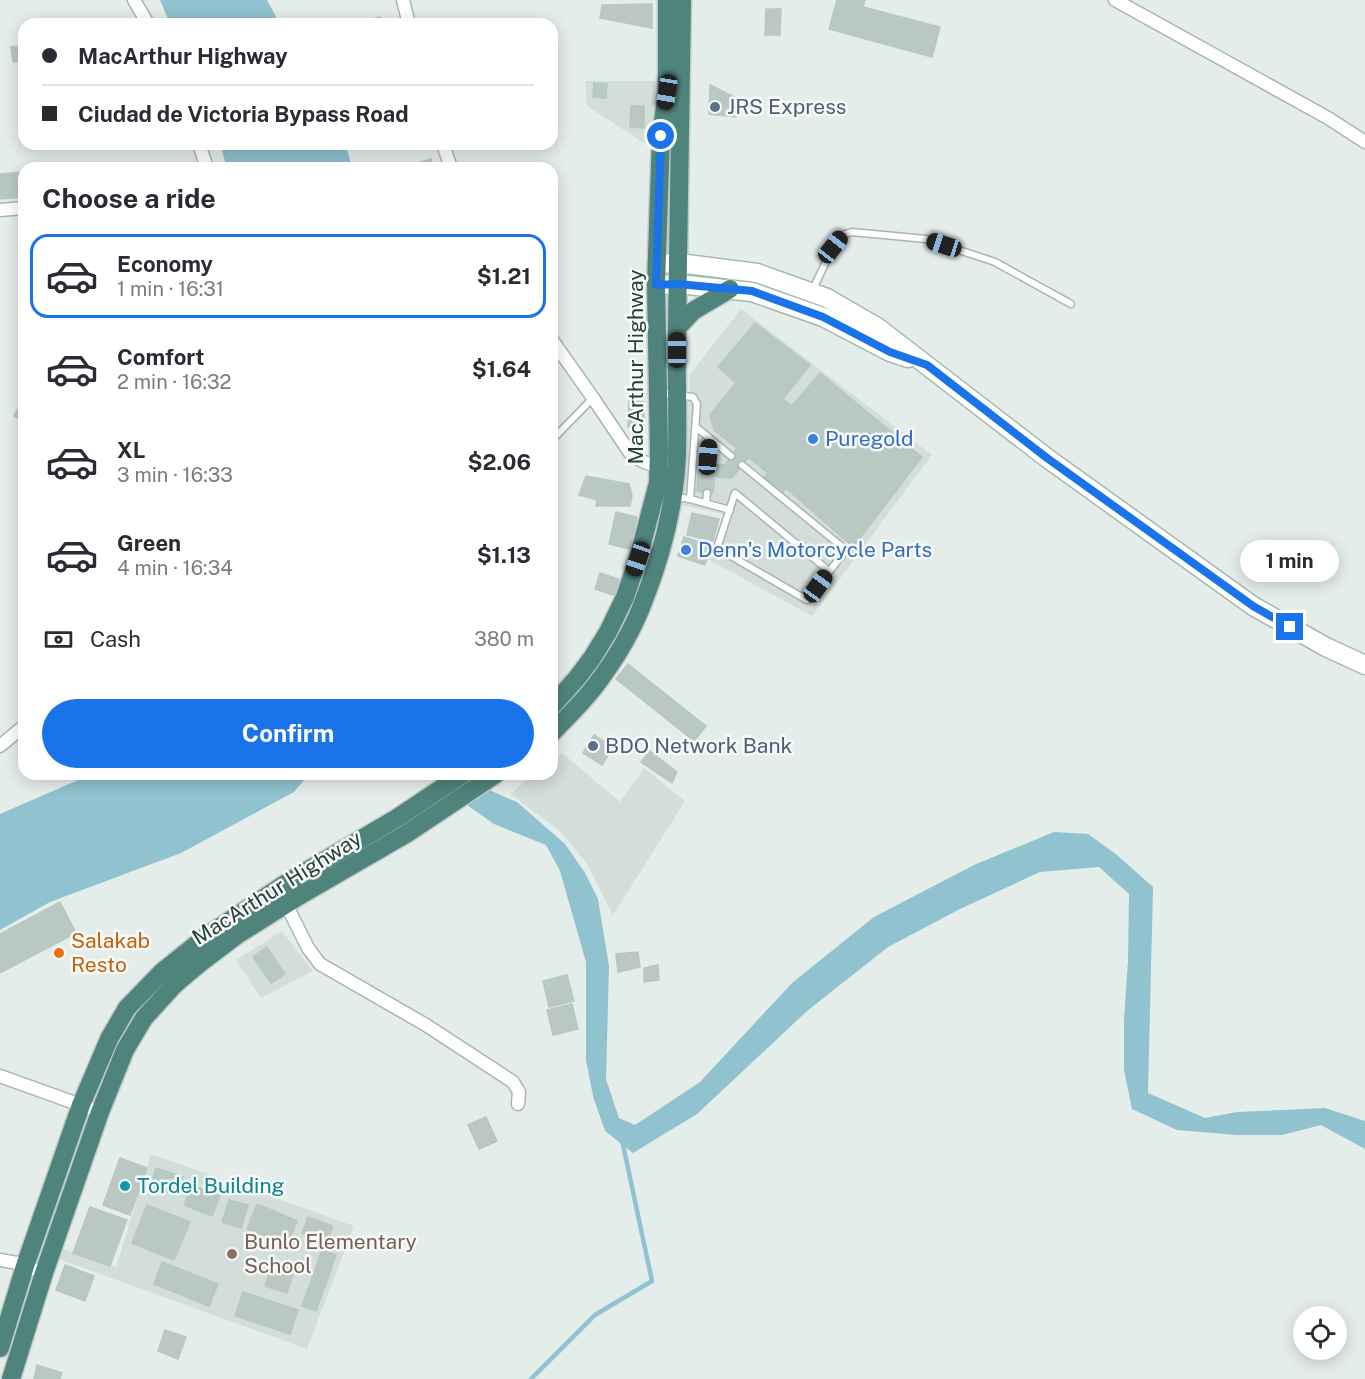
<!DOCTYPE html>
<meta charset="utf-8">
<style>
:root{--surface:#fff;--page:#f7f7f7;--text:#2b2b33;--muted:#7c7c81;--line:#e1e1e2;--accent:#1a73e8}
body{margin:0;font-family:"Public Sans",sans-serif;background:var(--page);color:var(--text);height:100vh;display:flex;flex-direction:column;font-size:22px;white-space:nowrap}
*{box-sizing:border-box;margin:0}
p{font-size:20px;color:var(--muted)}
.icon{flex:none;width:33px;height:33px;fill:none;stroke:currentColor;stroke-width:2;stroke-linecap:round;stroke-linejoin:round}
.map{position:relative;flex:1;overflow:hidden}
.side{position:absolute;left:18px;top:162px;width:540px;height:618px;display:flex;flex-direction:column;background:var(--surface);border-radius:18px;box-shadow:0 3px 15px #0003}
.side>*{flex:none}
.guide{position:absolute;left:18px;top:18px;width:540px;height:132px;border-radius:18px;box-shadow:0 3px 15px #0003;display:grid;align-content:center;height:132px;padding:0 24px;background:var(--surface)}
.tools{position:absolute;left:1293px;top:1306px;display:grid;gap:12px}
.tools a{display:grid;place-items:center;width:54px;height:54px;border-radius:50%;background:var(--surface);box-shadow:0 3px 15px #0003;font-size:30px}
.end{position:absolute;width:27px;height:27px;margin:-14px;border:8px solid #1a73e8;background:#fff;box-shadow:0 0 0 3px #fff}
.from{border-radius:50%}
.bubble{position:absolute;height:42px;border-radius:21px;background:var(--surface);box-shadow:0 3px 15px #0003;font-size:20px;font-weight:700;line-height:42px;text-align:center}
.car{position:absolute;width:18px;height:36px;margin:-18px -9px;border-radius:8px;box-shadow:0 0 4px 2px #0007;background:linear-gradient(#222 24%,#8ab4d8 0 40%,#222 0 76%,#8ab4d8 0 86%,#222 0)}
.guide b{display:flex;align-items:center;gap:21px;height:57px;font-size:22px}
.guide b+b{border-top:2px solid var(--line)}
.guide i{width:15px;height:15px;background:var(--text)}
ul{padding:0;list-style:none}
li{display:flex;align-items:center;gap:18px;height:84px;margin:0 12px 9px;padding:0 12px;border:3px solid transparent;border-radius:18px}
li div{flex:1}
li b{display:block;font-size:22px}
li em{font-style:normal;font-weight:700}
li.selected{border-color:var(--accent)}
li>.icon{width:54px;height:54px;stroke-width:1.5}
h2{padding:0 24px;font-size:27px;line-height:72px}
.pay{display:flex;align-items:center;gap:15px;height:66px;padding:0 24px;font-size:22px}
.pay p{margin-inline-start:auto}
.action{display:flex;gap:12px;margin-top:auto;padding:12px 24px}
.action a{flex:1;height:69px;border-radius:36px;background:var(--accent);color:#fff;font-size:24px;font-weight:700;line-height:69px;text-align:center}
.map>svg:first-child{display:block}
.built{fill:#d3ddd9}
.water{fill:#90c2cf}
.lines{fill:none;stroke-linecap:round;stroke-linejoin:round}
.stream{stroke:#90c2cf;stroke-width:4.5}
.building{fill:#bac8c3;stroke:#b7c7c1;stroke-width:1.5}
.service-casing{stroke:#a8b5b1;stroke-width:9}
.minor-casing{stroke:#a8b5b1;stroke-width:15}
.secondary-casing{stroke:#a4b8b2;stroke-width:21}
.trunk-casing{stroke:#c2c9c8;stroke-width:21}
.service{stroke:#fff;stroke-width:6}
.minor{stroke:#fff;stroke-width:12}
.secondary{stroke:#fff;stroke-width:18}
.trunk{stroke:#4f847c;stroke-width:18}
.route{stroke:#1a73e8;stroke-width:8}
.service-dot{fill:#5c6f8a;stroke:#f5faf8;stroke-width:2}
.shop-dot{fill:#3f7fe0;stroke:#f5faf8;stroke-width:2}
.food-dot{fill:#e8710a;stroke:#f5faf8;stroke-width:2}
.culture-dot{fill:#0f9aa8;stroke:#f5faf8;stroke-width:2}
.education-dot{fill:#8d6e63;stroke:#f5faf8;stroke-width:2}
.labels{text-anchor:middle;stroke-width:5;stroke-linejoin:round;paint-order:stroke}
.service-label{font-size:21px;fill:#4e5e75;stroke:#f5faf8;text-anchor:start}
.street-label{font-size:21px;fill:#253e39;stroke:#f5faf8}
.shop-label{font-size:21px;fill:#366cbe;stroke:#f5faf8;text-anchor:start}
.food-label{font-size:21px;fill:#c56008;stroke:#f5faf8;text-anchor:start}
.culture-label{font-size:21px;fill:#0d838f;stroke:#f5faf8;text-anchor:start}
.education-label{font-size:21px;fill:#785e54;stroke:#f5faf8;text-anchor:start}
</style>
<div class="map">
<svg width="1365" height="1379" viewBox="0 0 1365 1379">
<rect width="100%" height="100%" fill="#e5edea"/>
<g class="built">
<polygon points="585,81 655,81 657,146 644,143 587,106"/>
<polygon points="741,309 932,455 812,616 709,560 723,514 682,505 690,374"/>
<polygon points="562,753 620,802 644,768 685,801 613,915 587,864 560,831 510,794 535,774 552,774 552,760"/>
<polygon points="282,931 313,971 261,998 236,960"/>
<polygon points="151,1154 354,1226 307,1349 59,1259 62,1249 116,1267"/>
</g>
<g class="water">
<polygon points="160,0 267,0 280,24 170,24"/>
<polygon points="220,144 344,144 347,149 352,168 227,168"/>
<polygon points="92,774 309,774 294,792 181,853 50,902 0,930 0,814"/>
<polygon points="436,774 467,774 482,787 517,802 565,844 585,873 598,899 609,966 606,1079 619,1118 635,1125 700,1082 792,983 874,917 974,865 1054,832 1088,834 1117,855 1153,887 1148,1093 1205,1118 1237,1112 1325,1108 1365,1121 1365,1149 1321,1125 1282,1135 1237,1135 1177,1130 1132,1109 1124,1070 1124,1019 1128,961 1129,894 1099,867 1040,872 960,909 888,947 807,1011 697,1114 633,1153 605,1131 593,1096 586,1060 586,962 560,871 546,845 494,824 460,800"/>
</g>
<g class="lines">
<polyline class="stream" points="531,1379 595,1315 652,1281 622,1140"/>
</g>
<g class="building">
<polygon points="837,0 865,0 863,7 940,27 932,57 829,29"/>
<polygon points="652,4 652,28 600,18 602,5"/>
<polygon points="766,9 781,9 780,35 765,35"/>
<polygon points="380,17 383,24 366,24 365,21"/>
<polygon points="24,46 24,61 13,62 11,47"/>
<polygon points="594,83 607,84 606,98 593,97"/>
<polygon points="710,85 738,99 736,117 709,114"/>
<polygon points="631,106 644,106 644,128 630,127"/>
<polygon points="431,159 433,168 401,168"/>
<polygon points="24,172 24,197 1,199 0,174"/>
<polygon points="755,323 810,365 783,399 792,406 820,373 922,457 853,547 786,488 782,493 763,478 768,473 714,430 710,415 736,383 718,367"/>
<polygon points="629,401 644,402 644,427 628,427"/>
<polygon points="21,403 24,405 24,422 14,416"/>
<polygon points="737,448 748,458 732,478 715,477 713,493 697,491 699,456 715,458 715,464 725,465"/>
<polygon points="586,476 629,484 632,496 630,506 596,506 597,500 579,495"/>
<polygon points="616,512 637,517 630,549 609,544"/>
<polygon points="692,513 719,519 713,541 687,535"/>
<polygon points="684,537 711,546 705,565 678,556"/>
<polygon points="600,573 624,581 619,597 595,589"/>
<polygon points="628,664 706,726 694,741 616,679"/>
<polygon points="594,735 613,747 602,765 583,753"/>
<polygon points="650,751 677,772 672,783 641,762"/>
<polygon points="60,902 76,933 0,973 0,934"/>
<polygon points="267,947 285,974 271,983 253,957"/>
<polygon points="638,952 640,967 618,972 616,954"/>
<polygon points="658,965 659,980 644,982 644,968"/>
<polygon points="567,975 574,1001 549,1007 543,981"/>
<polygon points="572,1004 578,1029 553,1035 547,1010"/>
<polygon points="486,1117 497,1141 479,1149 468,1125"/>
<polygon points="120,1158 147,1168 130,1215 103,1205"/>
<polygon points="156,1168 183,1177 176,1195 150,1186"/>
<polygon points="192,1185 220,1196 212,1216 184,1205"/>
<polygon points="229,1200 248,1205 241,1228 222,1222"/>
<polygon points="257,1204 297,1221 287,1246 247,1229"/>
<polygon points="147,1205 190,1222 174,1260 132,1243"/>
<polygon points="90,1207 127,1220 110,1266 73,1253"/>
<polygon points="308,1217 333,1226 327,1242 302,1233"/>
<polygon points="322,1250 336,1255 316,1311 302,1306"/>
<polygon points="274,1260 295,1267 287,1293 265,1286"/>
<polygon points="162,1262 218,1284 209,1306 154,1284"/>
<polygon points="65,1265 94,1276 85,1301 56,1290"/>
<polygon points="243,1292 298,1310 290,1334 235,1316"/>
<polygon points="165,1330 186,1337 178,1359 158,1351"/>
<polygon points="37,1365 62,1373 60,1379 34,1379"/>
</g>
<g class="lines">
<g class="service-casing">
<g id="service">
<polyline points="813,289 833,247 842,235 852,232 926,239 995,262 1071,304"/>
<polyline points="659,393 693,397 697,404 690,499"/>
<polyline points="696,427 731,456"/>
<polyline points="552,440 593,398"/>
<polyline points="708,457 709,438"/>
<polyline points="742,465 846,550 807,600 717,548 735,493 829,571"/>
<polyline points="675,497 690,499 730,510"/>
<polyline points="706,503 707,493"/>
</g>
</g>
<g class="minor-casing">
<g id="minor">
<polyline points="134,0 148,24"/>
<polyline points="403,0 409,24"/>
<polyline points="1115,0 1328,118 1365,142"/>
<polyline points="199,144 207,168"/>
<polyline points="443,144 451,168"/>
<polyline points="0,210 24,208"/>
<path d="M552,340L593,398L630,453C640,462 653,466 665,468"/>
<polyline points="0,746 24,726"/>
<polyline points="283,898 308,948 320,964 426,1025 513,1082 519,1092 518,1104"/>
<polyline points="0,1076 100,1112"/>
<polyline points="0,1260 17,1263 44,1273"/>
</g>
</g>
<g class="secondary-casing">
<g id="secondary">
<polyline points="657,264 679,263 757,273 827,298 877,327 1047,458 1253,606 1326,647 1365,665"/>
<polyline points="656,285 678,284 752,292 823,317 890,352 908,358"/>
</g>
</g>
<g class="trunk-casing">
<g id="trunk">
<polyline points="677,328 693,311 730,289"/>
<polyline points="552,706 577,678 592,658 608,632 625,597 638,559 658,483 659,450 656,285 661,136 667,92 667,0"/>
<path d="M552,733C566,718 582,703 595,686C615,660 633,630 644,600C662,554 675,503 677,454C678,412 676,369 677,327C679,218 680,109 682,0"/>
<polyline points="0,1348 25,1266 81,1105 109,1039 127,1008 162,972 208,935 288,882 397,818 463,774"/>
<polyline points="11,1379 44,1273 100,1112 125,1050 144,1018 175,984 200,963 237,935 299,896 406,834 496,774"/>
</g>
</g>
<use href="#service" class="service"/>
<use href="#minor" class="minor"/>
<use href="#secondary" class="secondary"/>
<use href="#trunk" class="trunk"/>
</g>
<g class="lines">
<polyline class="route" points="661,136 656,285 678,284 752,291 823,317 890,352 927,365 1047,458 1253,606 1290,627"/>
</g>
<g class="service-dot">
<circle cx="715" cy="107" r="6"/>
<circle cx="593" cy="746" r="6"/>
</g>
<g class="shop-dot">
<circle cx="813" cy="439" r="6"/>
<circle cx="686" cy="550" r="6"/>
</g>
<circle class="food-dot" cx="59" cy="953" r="6"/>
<circle class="culture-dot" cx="125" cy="1186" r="6"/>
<circle class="education-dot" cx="232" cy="1254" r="6"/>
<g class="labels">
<g class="service-label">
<text x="727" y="114">JRS Express</text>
<text x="605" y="753">BDO Network Bank</text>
</g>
<g class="street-label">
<text transform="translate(636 367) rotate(-90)" y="7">MacArthur Highway</text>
<text transform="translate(277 888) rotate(-32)" y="7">MacArthur Highway</text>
</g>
<g class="shop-label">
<text x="825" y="446">Puregold</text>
<text x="698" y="557">Denn's Motorcycle Parts</text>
</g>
<g class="food-label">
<text x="71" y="948">Salakab<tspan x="71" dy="24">Resto</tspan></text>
</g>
<g class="culture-label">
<text x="137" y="1193">Tordel Building</text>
</g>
<g class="education-label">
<text x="244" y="1249">Bunlo Elementary<tspan x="244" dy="24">School</tspan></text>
</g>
</g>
</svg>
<div class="tools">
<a><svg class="icon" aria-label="locate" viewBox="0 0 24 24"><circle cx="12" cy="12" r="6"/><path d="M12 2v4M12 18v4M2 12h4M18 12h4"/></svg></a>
</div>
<i class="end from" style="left:661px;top:136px"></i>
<i class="end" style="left:1290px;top:627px"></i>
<div class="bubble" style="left:1240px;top:540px;width:99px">1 min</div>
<i class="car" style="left:667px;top:92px;rotate:189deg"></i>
<i class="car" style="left:944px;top:245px;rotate:288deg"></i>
<i class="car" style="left:833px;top:247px;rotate:38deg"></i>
<i class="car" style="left:677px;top:350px;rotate:0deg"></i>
<i class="car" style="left:708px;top:457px;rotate:4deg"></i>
<i class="car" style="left:638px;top:559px;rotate:199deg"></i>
<i class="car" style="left:818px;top:586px;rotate:36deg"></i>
<div class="guide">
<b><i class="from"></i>MacArthur Highway</b>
<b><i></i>Ciudad de Victoria Bypass Road</b>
</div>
<section class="side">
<h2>Choose a ride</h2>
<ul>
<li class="selected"><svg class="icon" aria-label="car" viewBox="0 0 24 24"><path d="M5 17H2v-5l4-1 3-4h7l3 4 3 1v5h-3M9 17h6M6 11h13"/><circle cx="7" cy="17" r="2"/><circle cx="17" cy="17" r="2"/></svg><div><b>Economy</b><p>1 min · 16:31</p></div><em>$1.21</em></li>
<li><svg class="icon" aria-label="car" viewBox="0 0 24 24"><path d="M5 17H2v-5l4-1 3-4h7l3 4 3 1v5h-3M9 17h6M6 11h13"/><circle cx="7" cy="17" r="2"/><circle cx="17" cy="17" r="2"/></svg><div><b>Comfort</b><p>2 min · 16:32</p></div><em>$1.64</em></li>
<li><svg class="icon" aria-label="car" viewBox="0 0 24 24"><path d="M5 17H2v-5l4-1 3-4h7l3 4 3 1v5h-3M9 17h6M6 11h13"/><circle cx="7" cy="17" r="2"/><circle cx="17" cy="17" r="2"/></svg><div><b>XL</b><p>3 min · 16:33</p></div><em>$2.06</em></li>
<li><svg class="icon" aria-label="car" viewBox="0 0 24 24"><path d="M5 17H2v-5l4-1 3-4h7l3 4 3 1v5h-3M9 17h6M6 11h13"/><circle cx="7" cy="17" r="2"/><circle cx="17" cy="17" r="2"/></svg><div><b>Green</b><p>4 min · 16:34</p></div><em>$1.13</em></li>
</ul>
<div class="pay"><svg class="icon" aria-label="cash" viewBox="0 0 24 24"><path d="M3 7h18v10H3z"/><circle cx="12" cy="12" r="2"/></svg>Cash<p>380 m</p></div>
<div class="action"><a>Confirm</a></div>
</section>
</div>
